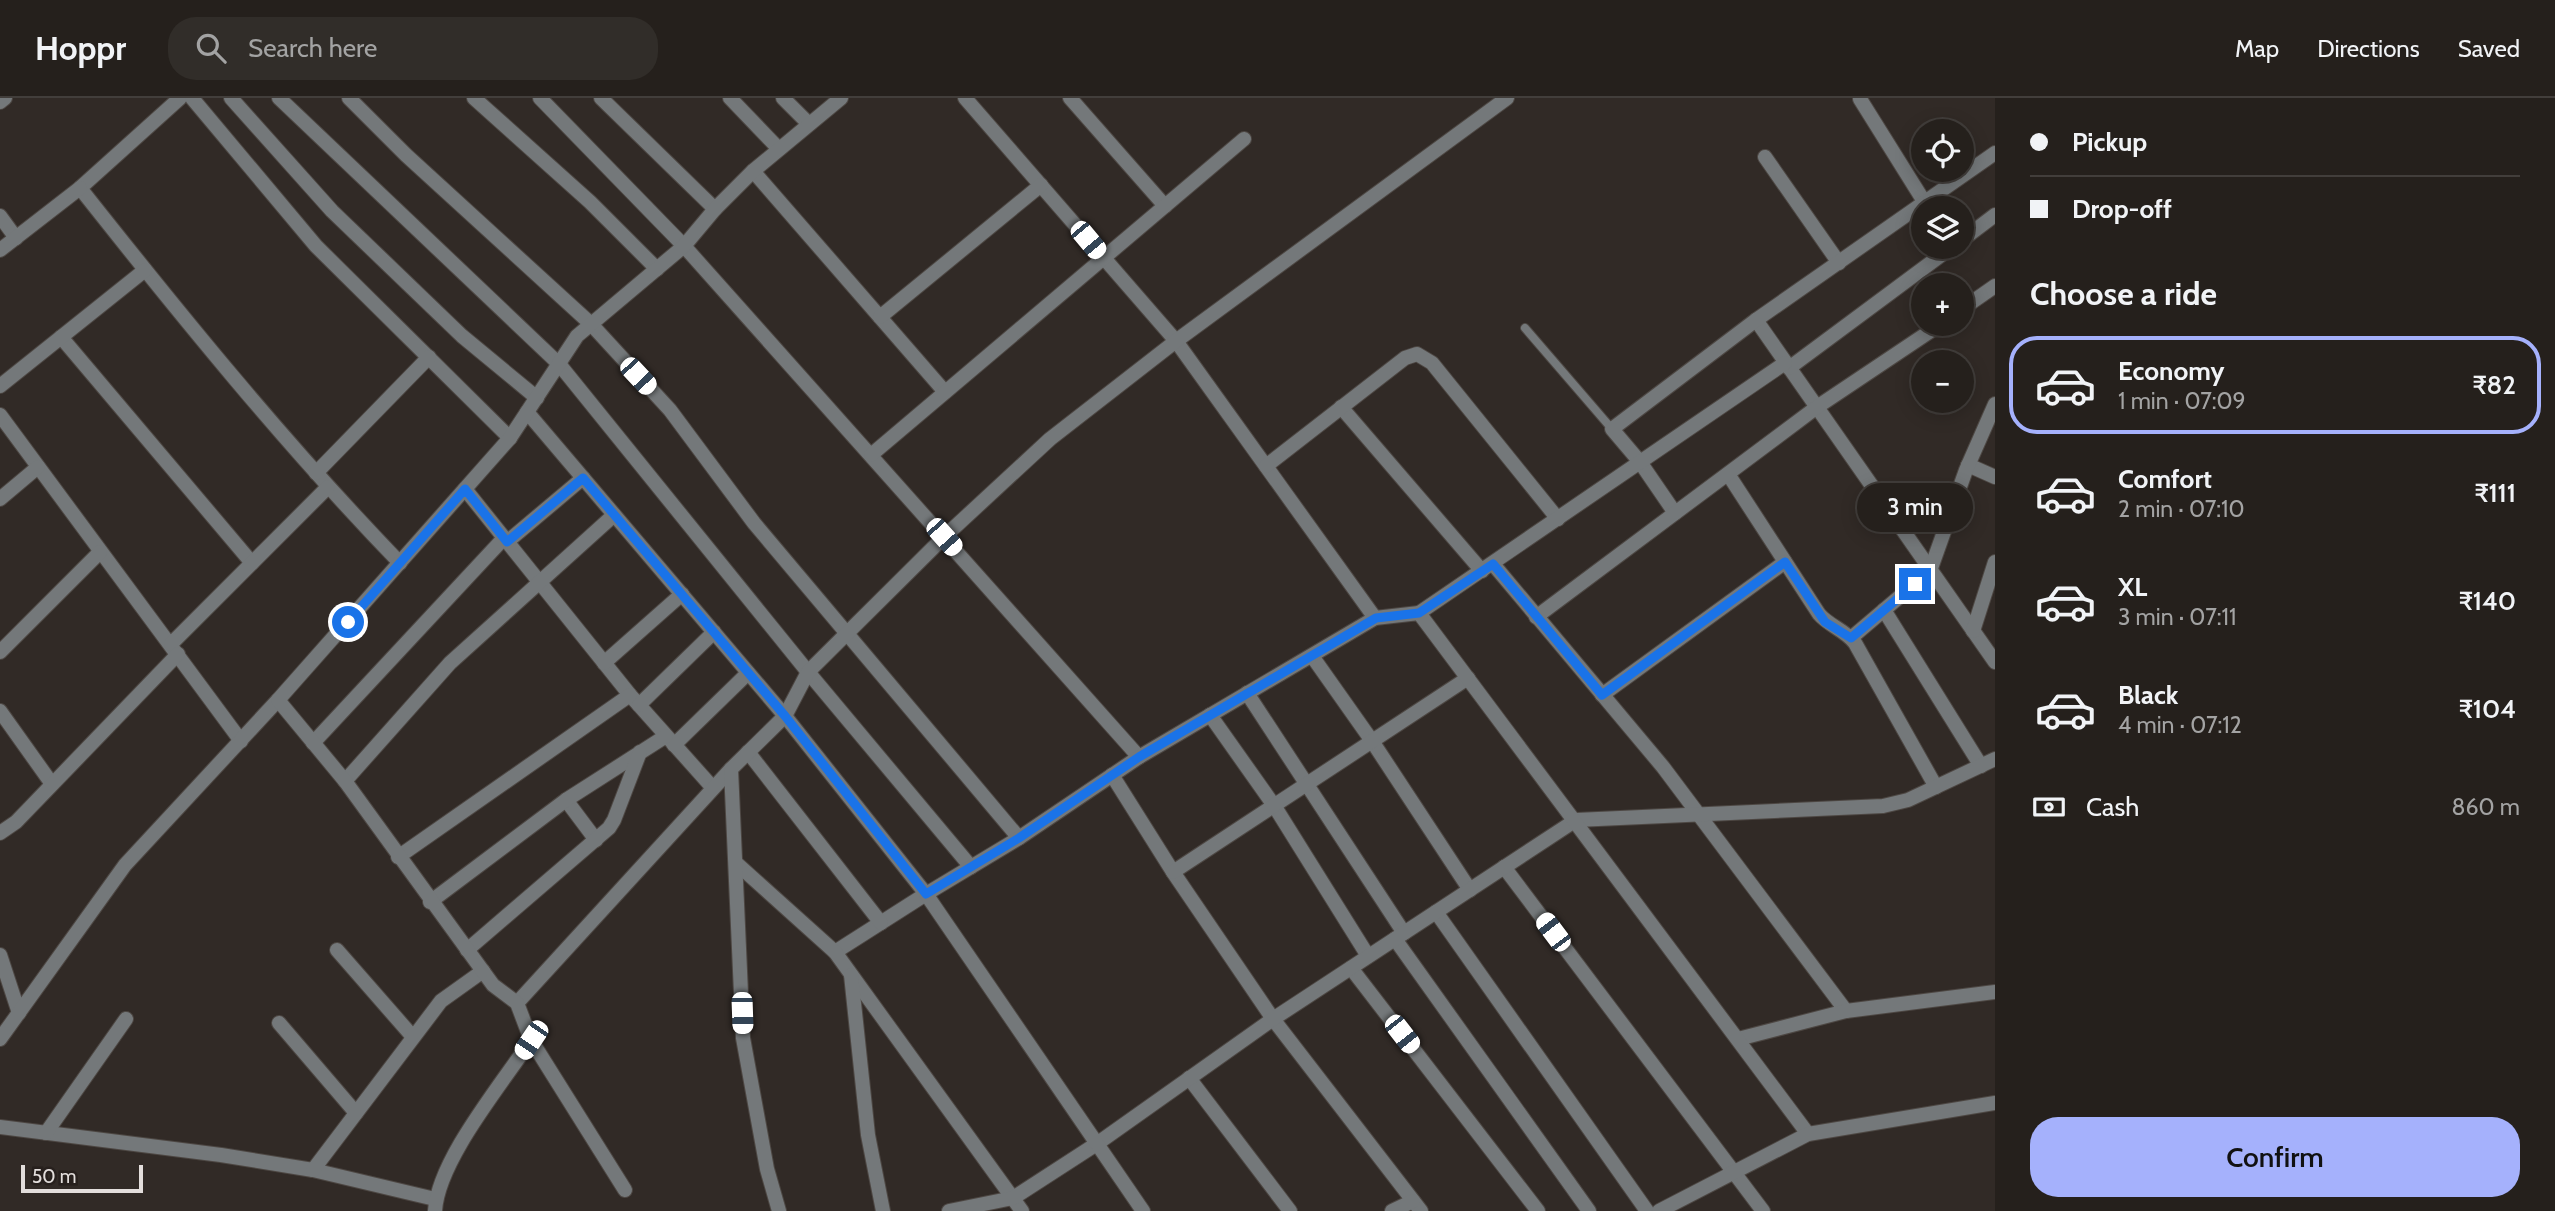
<!DOCTYPE html>
<meta charset="utf-8">
<style>
:root{--surface:#25201c;--page:#312d29;--text:#f1f3f6;--muted:#a3a3a3;--line:#423e3b;--accent:#a5b1fc}
body{margin:0;font-family:Cabin,sans-serif;background:var(--page);color:var(--text);height:100vh;display:flex;flex-direction:column;font-size:26px;white-space:nowrap}
*{box-sizing:border-box;margin:0}
p{font-size:23px;color:var(--muted)}
.icon{flex:none;width:38px;height:38px;fill:none;stroke:currentColor;stroke-width:2;stroke-linecap:round;stroke-linejoin:round}
.map{position:relative;flex:1;overflow:hidden}
.details{display:flex;flex-direction:column;background:var(--surface);width:560px}
.details>*{flex:none}
.banner{display:grid;align-content:center;height:154px;padding:0 35px;background:var(--surface)}
.fabs{position:absolute;left:1911px;top:21px;display:grid;gap:14px}
.fabs a{display:grid;place-items:center;width:63px;height:63px;border-radius:50%;background:var(--surface);box-shadow:0 4px 18px #0003,0 0 0 2px var(--line);font-size:35px}
.scale{position:absolute;left:21px;bottom:18px;width:122px;box-sizing:border-box;padding-left:7px;border:4px solid #e3dedc;border-top:0;font-size:19px;line-height:24px;white-space:nowrap;color:#e3dedc;-webkit-text-stroke:5px #27201d;paint-order:stroke}
.end{position:absolute;width:32px;height:32px;margin:-16px;border:9px solid #1a73e8;background:#fff;box-shadow:0 0 0 4px #fff}
.from{border-radius:50%}
.bubble{position:absolute;height:49px;border-radius:24px;background:var(--surface);box-shadow:0 4px 18px #0003,0 0 0 2px var(--line);font-size:23px;font-weight:600;line-height:49px;text-align:center}
.car{position:absolute;width:21px;height:42px;margin:-21px -10px;border-radius:9px;box-shadow:0 0 5px 2px #0007;background:linear-gradient(#fff 24%,#345 0 40%,#fff 0 76%,#345 0 86%,#fff 0)}
.banner b{display:flex;align-items:center;gap:24px;height:66px;font-size:26px}
.banner b+b{border-top:2px solid var(--line)}
.banner i{width:18px;height:18px;background:var(--text)}
ul{padding:0;list-style:none}
li{display:flex;align-items:center;gap:21px;height:98px;margin:0 14px 10px;padding:0 21px;border:4px solid transparent;border-radius:28px}
li div{flex:1}
li b{display:block;font-size:26px}
li em{font-style:normal;font-weight:600}
li.selected{border-color:var(--accent)}
li>.icon{width:63px;height:63px;stroke-width:1.5}
h2{padding:0 35px;font-size:32px;line-height:84px}
.pay{display:flex;align-items:center;gap:18px;height:77px;padding:0 35px;font-size:26px}
.pay p{margin-inline-start:auto}
.primary-button{display:flex;gap:14px;margin-top:auto;padding:14px 35px}
.primary-button a{flex:1;height:80px;border-radius:28px;background:var(--accent);color:#111;font-size:28px;font-weight:600;line-height:80px;text-align:center}
header{display:flex;align-items:center;gap:42px;box-sizing:border-box;height:98px;padding:0 35px;background:var(--surface);border-bottom:2px solid var(--line)}
header strong{font-size:33px}
nav{display:flex;gap:38px;margin-inline-start:auto;font-size:24px}
.search{width:490px;height:63px;background:var(--page);display:flex;align-items:center;gap:18px;box-sizing:border-box;padding:0 24px;border-radius:28px;color:var(--muted);font-size:26px}
main{display:flex;flex:1;min-height:0}
.map>svg:first-child{display:block}
.lines{fill:none;stroke-linecap:round;stroke-linejoin:round}
.lane-casing{stroke:#4d4743;stroke-width:10}
.street-casing{stroke:#4d4743;stroke-width:16}
.lane{stroke:#74787a;stroke-width:8}
.street{stroke:#74787a;stroke-width:14}
.route{stroke:#1a73e8;stroke-width:9}
</style>
<header>
<strong>Hoppr</strong>
<div class="search"><svg class="icon" aria-label="search" viewBox="0 0 24 24"><circle cx="10" cy="10" r="6"/><path d="M15 15l6 6"/></svg>Search here</div>
<nav><a>Map</a><a>Directions</a><a>Saved</a></nav>
</header>
<main>
<div class="map">
<svg width="1995" height="1113" viewBox="0 0 1995 1113">
<rect width="100%" height="100%" fill="#312a26"/>
<g class="lines">
<g class="lane-casing">
<polyline id="lane" points="1525,230 1612,331"/>
</g>
<g class="street-casing">
<g id="street">
<path d="M180,0L80,90C182,219 286,347 400,465"/>
<polyline points="192,0 316,148 510,340"/>
<polyline points="231,0 332,113 462,238 537,300"/>
<polyline points="279,0 559,266 808,574 971,769"/>
<polyline points="349,0 406,57 591,226 670,312 754,425 1019,740"/>
<polyline points="474,0 590,104 657,171"/>
<polyline points="540,0 684,148 1139,659"/>
<polyline points="601,0 715,111"/>
<polyline points="730,0 779,51"/>
<polyline points="783,0 809,26"/>
<polyline points="965,0 1176,243 1375,520"/>
<polyline points="1070,0 1165,108"/>
<polyline points="1860,1 1925,105"/>
<polyline points="0,4 5,0"/>
<polyline points="1765,59 1839,165"/>
<polyline points="753,73 945,294"/>
<polyline points="0,118 16,140"/>
<polyline points="1962,142 1995,117"/>
<polyline points="0,152 80,90"/>
<polyline points="1962,211 1995,188"/>
<polyline points="880,219 1041,87"/>
<polyline points="1756,222 1995,564"/>
<polyline points="61,239 252,465"/>
<polyline points="1789,270 1952,149"/>
<polyline points="0,288 145,172"/>
<polyline points="1341,309 1482,473"/>
<polyline points="527,314 785,618 926,796 835,854"/>
<polyline points="0,317 241,643"/>
<polyline points="871,357 1244,41"/>
<polyline points="1968,367 1995,379"/>
<polyline points="1266,368 1405,260 1417,256 1432,265 1558,421"/>
<polyline points="316,375 429,259"/>
<path d="M1728,376L1819,516C1829,528 1845,532 1855,545L1936,689"/>
<polyline points="465,391 630,597 713,690"/>
<polyline points="0,401 38,369"/>
<polyline points="1675,415 1640,364 1612,331 1756,222 1995,55"/>
<polyline points="507,444 583,380"/>
<polyline points="1493,466 1663,669 1846,913"/>
<polyline points="1884,512 1981,668"/>
<polyline points="1419,515 1785,265"/>
<polyline points="1536,519 1817,309 1941,226"/>
<polyline points="1973,533 1995,464"/>
<polyline points="1851,540 1930,473 1966,372 1995,306"/>
<polyline points="171,546 328,389"/>
<polyline points="0,554 100,454"/>
<polyline points="1312,558 1372,643 1470,792"/>
<polyline points="604,565 682,496"/>
<polyline points="1247,595 1404,835"/>
<polyline points="1602,597 1785,464"/>
<polyline points="639,607 714,534"/>
<polyline points="0,613 52,686"/>
<polyline points="1210,617 1275,709 1368,858"/>
<polyline points="313,645 504,440"/>
<polyline points="674,647 748,575"/>
<polyline points="748,654 881,825"/>
<polyline points="1112,677 1173,774 1273,921 1421,1113"/>
<polyline points="345,683 450,565 614,417"/>
<polyline points="566,702 596,742"/>
<polyline points="0,735 16,724 178,556"/>
<polyline points="398,759 630,597"/>
<polyline points="736,765 835,854 1022,1113"/>
<polyline points="1504,769 1763,1113"/>
<polyline points="1173,774 1468,580"/>
<polyline points="430,804 566,702 666,638"/>
<polyline points="1436,814 1647,1113"/>
<polyline points="1395,841 1589,1113"/>
<polyline points="337,852 413,939"/>
<polyline points="467,852 609,730 614,722 640,654"/>
<polyline points="0,857 19,915"/>
<polyline points="1351,870 1538,1113"/>
<polyline points="851,877 868,1037 883,1113"/>
<polyline points="517,905 731,671"/>
<polyline points="279,925 356,1015"/>
<polyline points="0,941 125,767 278,602"/>
<polyline points="1738,941 1846,913 1995,894"/>
<polyline points="531,942 625,1092"/>
<polyline points="1189,980 1290,1113"/>
<polyline points="0,1029 221,1057 313,1072 435,1101"/>
<polyline points="46,1035 126,921"/>
<polyline points="313,1072 441,903 483,873"/>
<path d="M435,1113C438,1062 502,986 531,942L517,905L493,887L345,683L278,602L510,340L577,238L684,148L715,111L753,73L841,0"/>
<polyline points="779,1113 767,1071 743,940 731,671 785,618 808,574 944,439 1050,341 1176,243 1507,0"/>
<polyline points="949,1113 1013,1100 1098,1045 1273,921 1576,722 1883,708 1908,702 1995,661"/>
<polyline points="1143,1113 926,796 1019,740 1139,659 1375,520 1419,515 1808,1036"/>
<polyline points="1392,1113 1413,1103"/>
<polyline points="1659,1113 1808,1036 1995,1005"/>
</g>
</g>
<use href="#lane" class="lane"/>
<use href="#street" class="street"/>
</g>
<g class="lines">
<polyline class="route" points="348,524 465,391 507,444 583,380 785,618 926,796 1019,740 1139,659 1376,520 1419,515 1493,466 1602,597 1785,464 1825,524 1851,540 1915,486"/>
</g>
</svg>
<div class="fabs">
<a><svg class="icon" aria-label="locate" viewBox="0 0 24 24"><circle cx="12" cy="12" r="6"/><path d="M12 2v4M12 18v4M2 12h4M18 12h4"/></svg></a>
<a><svg class="icon" aria-label="layers" viewBox="0 0 24 24"><path d="M12 4l9 5-9 5-9-5zM3 14l9 5 9-5"/></svg></a>
<a>+</a>
<a>−</a>
</div>
<div class="scale">50 m</div>
<i class="end from" style="left:348px;top:524px"></i>
<i class="end" style="left:1915px;top:486px"></i>
<div class="bubble" style="left:1857px;top:385px;width:116px">3 min</div>
<i class="car" style="left:1088px;top:142px;rotate:140deg"></i>
<i class="car" style="left:638px;top:278px;rotate:137deg"></i>
<i class="car" style="left:944px;top:439px;rotate:138deg"></i>
<i class="car" style="left:1553px;top:834px;rotate:323deg"></i>
<i class="car" style="left:742px;top:915px;rotate:178deg"></i>
<i class="car" style="left:1402px;top:936px;rotate:142deg"></i>
<i class="car" style="left:531px;top:942px;rotate:214deg"></i>
</div>
<section class="details">
<div class="banner">
<b><i class="from"></i>Pickup</b>
<b><i></i>Drop-off</b>
</div>
<h2>Choose a ride</h2>
<ul>
<li class="selected"><svg class="icon" aria-label="car" viewBox="0 0 24 24"><path d="M5 17H2v-5l4-1 3-4h7l3 4 3 1v5h-3M9 17h6M6 11h13"/><circle cx="7" cy="17" r="2"/><circle cx="17" cy="17" r="2"/></svg><div><b>Economy</b><p>1 min · 07:09</p></div><em>₹82</em></li>
<li><svg class="icon" aria-label="car" viewBox="0 0 24 24"><path d="M5 17H2v-5l4-1 3-4h7l3 4 3 1v5h-3M9 17h6M6 11h13"/><circle cx="7" cy="17" r="2"/><circle cx="17" cy="17" r="2"/></svg><div><b>Comfort</b><p>2 min · 07:10</p></div><em>₹111</em></li>
<li><svg class="icon" aria-label="car" viewBox="0 0 24 24"><path d="M5 17H2v-5l4-1 3-4h7l3 4 3 1v5h-3M9 17h6M6 11h13"/><circle cx="7" cy="17" r="2"/><circle cx="17" cy="17" r="2"/></svg><div><b>XL</b><p>3 min · 07:11</p></div><em>₹140</em></li>
<li><svg class="icon" aria-label="car" viewBox="0 0 24 24"><path d="M5 17H2v-5l4-1 3-4h7l3 4 3 1v5h-3M9 17h6M6 11h13"/><circle cx="7" cy="17" r="2"/><circle cx="17" cy="17" r="2"/></svg><div><b>Black</b><p>4 min · 07:12</p></div><em>₹104</em></li>
</ul>
<div class="pay"><svg class="icon" aria-label="cash" viewBox="0 0 24 24"><path d="M3 7h18v10H3z"/><circle cx="12" cy="12" r="2"/></svg>Cash<p>860 m</p></div>
<div class="primary-button"><a>Confirm</a></div>
</section>
</main>
